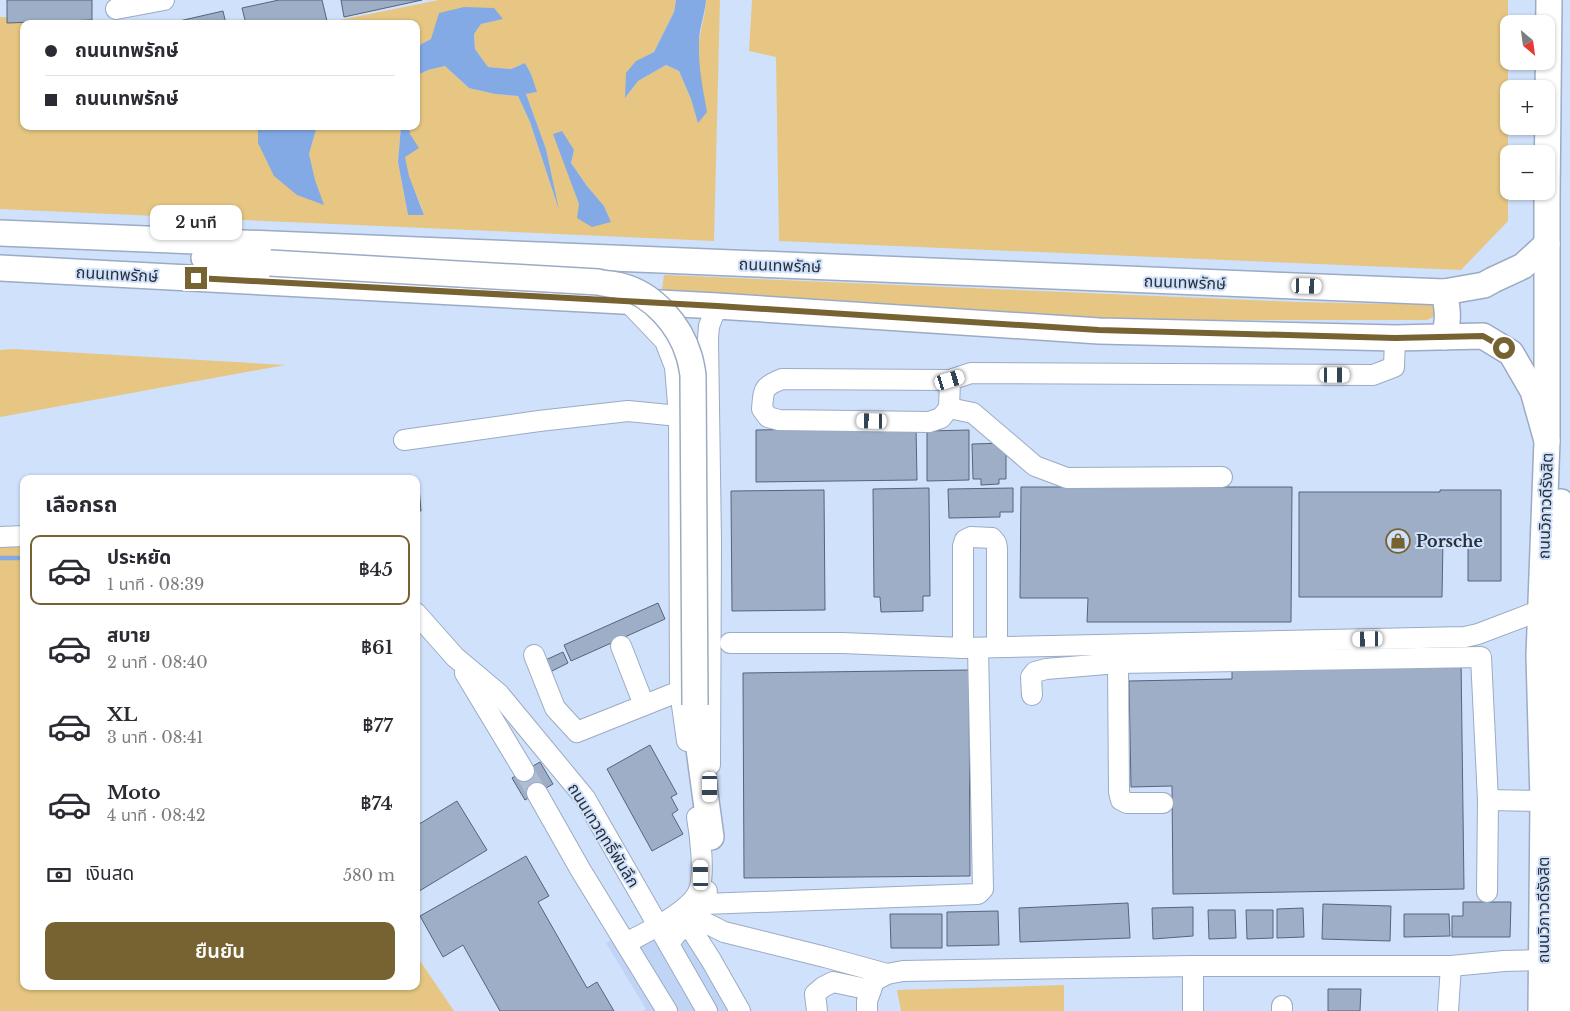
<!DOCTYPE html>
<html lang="th">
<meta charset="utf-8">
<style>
:root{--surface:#fff;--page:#f7f7f7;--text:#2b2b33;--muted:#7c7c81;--line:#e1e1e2;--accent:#776231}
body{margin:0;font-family:"Libre Baskerville","Noto Sans Thai",serif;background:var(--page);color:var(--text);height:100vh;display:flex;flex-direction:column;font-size:19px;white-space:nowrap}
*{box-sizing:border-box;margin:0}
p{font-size:16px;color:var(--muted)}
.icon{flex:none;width:28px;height:28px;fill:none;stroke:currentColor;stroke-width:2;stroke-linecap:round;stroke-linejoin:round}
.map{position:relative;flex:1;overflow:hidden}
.side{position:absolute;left:20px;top:475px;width:400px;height:515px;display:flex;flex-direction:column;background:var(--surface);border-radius:10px;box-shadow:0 1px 4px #0004}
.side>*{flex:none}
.banner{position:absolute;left:20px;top:20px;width:400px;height:110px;border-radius:10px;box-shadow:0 1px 4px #0004;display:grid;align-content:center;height:110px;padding:0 25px;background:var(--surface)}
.needle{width:32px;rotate:151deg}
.buttons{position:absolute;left:1500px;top:15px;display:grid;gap:10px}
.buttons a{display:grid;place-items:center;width:55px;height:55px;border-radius:10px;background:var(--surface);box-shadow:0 1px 4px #0004;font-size:25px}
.end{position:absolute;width:22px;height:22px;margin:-11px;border:6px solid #776231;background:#fff;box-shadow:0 0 0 2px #fff}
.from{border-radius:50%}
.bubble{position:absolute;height:35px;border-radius:10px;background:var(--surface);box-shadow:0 1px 4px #0004;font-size:16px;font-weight:600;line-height:35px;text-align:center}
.car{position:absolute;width:15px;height:30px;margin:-15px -8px;border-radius:6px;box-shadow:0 0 4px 1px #0007;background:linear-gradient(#fff 24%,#345 0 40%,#fff 0 76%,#345 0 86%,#fff 0)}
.banner b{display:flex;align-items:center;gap:18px;height:48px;font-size:19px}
.banner b+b{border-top:1px solid var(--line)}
.banner i{width:12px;height:12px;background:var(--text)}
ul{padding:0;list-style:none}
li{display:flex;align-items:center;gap:15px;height:70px;margin:0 10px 8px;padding:0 15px;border:2px solid transparent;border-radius:10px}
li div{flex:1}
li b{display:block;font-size:19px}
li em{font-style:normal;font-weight:600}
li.on{border-color:var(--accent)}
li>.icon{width:45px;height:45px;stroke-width:1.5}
h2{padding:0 25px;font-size:22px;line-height:60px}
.pay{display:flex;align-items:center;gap:12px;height:55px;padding:0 25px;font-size:19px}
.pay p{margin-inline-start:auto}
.button{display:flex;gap:10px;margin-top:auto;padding:10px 25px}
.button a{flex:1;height:58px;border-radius:10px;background:var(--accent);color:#fff;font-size:20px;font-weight:600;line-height:58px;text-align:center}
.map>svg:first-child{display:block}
.built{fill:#c0d5f5}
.green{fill:#e6c682;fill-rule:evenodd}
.water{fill:#83aae5}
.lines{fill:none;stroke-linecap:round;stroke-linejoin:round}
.stream{stroke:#83aae5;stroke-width:4.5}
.building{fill:#9daec6;stroke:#56647b}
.minor-tunnel{stroke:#aebdd4;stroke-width:20;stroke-dasharray:20 10;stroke-linecap:butt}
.minor-casing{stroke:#9babc3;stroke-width:22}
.major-casing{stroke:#9babc3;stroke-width:28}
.minor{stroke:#fff;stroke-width:20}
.major{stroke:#fff;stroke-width:25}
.major-bridge-casing{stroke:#9babc3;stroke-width:28;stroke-linecap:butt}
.major-bridge{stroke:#fff;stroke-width:25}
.route{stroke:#776231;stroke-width:6}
.labels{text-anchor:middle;stroke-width:4;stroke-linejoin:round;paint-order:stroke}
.street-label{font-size:16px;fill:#282f38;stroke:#d0e1fb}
.poi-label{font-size:16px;font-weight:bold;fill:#282f38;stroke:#d0e1fb;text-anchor:start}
</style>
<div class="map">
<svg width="1570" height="1011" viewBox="0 0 1570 1011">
<rect width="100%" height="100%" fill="#d0e1fb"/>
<polygon class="built" points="677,902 752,1011 643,1011 646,1009 606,943"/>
<g class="green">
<path d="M439,0H676L674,12L654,52L637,61L626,97L638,81L666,65L679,71L691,99L698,122L699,40L705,11L706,0H720L714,241L0,209V17L107,21V24H24V126H258V143L323,204L315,181L309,154L317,126H401L398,162L408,215H424C419,196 406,178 405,158C404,147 410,137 409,126H416V76L428,70L445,66L469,88L495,94L518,96L530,122L557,204L546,149L526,94L536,92L531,74L525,63L511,69L488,67L475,49L474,34L481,24L502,19L493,8L416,47V24H320ZM554,134L574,150L571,163L587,186L604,206L611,222L579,204Z"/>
<polygon points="752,0 1508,0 1508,221 1461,270 779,241 776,57 749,51"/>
<polygon points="664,275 1297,302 1390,304 1428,302 1433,304 1437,308 1435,316 1427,320 1180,320 1027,317 661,296"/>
<polygon points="14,349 285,365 0,417 0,350"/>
<polygon points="0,547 24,547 24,986 416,986 416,955 454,1011 0,1011"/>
<polygon points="1064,985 1064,1011 901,1011 897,990"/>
</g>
<g class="water">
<path d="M676,0H706C705,14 699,28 699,42C698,66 703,89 707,112L698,123L691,99L679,71L666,65L638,81L625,98L626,73L636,61L654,52L674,12Z"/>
<polygon points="464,7 494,8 503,19 481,24 474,34 475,49 488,67 511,69 525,63 531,74 537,92 526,94 546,149 559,210 530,122 518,96 495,94 469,88 445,66 428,70 416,76 416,47 431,39 439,13"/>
<polygon points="258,126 317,126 309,154 315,180 324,205 297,195 274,176 258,143"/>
<polygon points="401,126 409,126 410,134 419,148 405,157 409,176 424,215 408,215 398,162"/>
<polygon points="562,131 574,150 571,163 587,186 604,206 611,222 592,227 577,218 579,204 553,134"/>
</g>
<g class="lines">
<polyline class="stream" points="0,558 24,558"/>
</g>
<g class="building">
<polygon points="7,0 92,0 92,20 7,23"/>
<polygon points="279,0 322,0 327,21 316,24 246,24 242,8"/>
<polygon points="341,0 422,0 344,17"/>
<polygon points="223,11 226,24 166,24"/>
<polygon points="916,427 917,480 756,482 756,430"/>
<polygon points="969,430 969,480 927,481 927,431"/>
<polygon points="1006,443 1006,479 999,479 999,484 981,485 981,479 973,479 972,444"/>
<polygon points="416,487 419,487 421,511 416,511"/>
<polygon points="1021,487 1292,487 1291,622 1087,622 1088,598 1020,598"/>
<polygon points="929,488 930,596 923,596 923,611 881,612 880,597 874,597 873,489"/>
<polygon points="1013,488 1013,512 1000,512 1000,517 949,518 948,489"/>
<polygon points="824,490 825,610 732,611 731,491"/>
<polygon points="1440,490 1501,490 1501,581 1468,581 1468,539 1443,539 1442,597 1299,597 1299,492 1440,492"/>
<polygon points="658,603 665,619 571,661 564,645"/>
<polygon points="563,652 568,663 544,675 539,663"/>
<polygon points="1461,658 1464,889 1173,894 1172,786 1131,787 1129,681 1232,679 1232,662"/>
<polygon points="969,670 970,876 744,878 743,673"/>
<polygon points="650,745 677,794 671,797 678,810 672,814 683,834 652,851 607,769"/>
<polygon points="540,762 553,784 525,800 512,778"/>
<polygon points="457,801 487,850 416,893 416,826"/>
<polygon points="526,856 549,896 538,902 587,988 597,982 614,1011 500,1011 463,945 443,957 420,916"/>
<polygon points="1463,902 1511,902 1510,937 1452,937 1452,916 1463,916"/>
<polygon points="1128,903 1130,938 1020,942 1019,908"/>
<polygon points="1323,904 1391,906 1390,941 1322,939"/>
<polygon points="1193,907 1193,936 1153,939 1152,908"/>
<polygon points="1303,908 1304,937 1277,938 1277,909"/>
<polygon points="1208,910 1235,910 1236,938 1209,939"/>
<polygon points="1246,910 1273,910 1273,938 1247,939"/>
<polygon points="998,911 999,945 947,946 947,912"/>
<polygon points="890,914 942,914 942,948 891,948"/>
<polygon points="1404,914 1449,914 1450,936 1404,937"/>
<polygon points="1328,989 1361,989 1360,1011 1328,1011"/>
</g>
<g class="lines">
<polyline class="minor-tunnel" points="524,771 537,793"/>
<g class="minor-casing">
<g id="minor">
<polyline points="116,9 164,0"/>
<polyline points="628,302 665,341 675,367 679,416 680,691 687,741"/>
<path d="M950,380L949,408L941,418L929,422L779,420L768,417L762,409C764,389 762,387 782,379L950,380L971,373L1373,375L1394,367L1395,338"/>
<polyline points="949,408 973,413 1035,466 1067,478 1222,477"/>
<polyline points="404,440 539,421 628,411 679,416"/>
<polyline points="0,537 24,536"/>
<polyline points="416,613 455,657 499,694 585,798 707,1011"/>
<polyline points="730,643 842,643 963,648 1465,637 1478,634 1541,610"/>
<polyline points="621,646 644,705"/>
<polyline points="963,648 963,546 965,540 971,537 992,538 996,543 997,548 997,647"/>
<polyline points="534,655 555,708 577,732 680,691"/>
<polyline points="1118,663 1119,792 1121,800 1127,803 1163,803"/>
<polyline points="465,673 524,771"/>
<polyline points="1032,695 1031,677 1035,672 1046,669 1118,663 1481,657 1488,800 1487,892"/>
<polyline points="710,765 711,541 708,339 709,326 717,306"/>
<polyline points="537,793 580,869 667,1011"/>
<polyline points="1488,800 1543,801"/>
<polyline points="704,904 978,894 983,889 978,648"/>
<polyline points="696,918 724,932 825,957 887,974"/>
<polyline points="688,924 711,960 740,1011"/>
<path d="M626,943C646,932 692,911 699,890C705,874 700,834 697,817"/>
<polyline points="669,944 676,934 696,918 704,904 707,891"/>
<polyline points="1193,966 1451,966 1504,961 1542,960"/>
<polyline points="1282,1006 1282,1011"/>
<polyline points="817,1011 815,994 823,987 833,982 871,990"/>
<polyline points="867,1011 867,1001 874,981 887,974 903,971 1193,966 1193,1011"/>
<polyline points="1448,1011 1451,966"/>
</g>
</g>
<g class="major-casing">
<g id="major">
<polyline points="0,233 1444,292 1484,285 1493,280 1523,266 1547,244"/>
<polyline points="204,258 270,263"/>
<polyline points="0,268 717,306 1099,331 1395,338 1483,336 1511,353 1533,391 1547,441"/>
<path d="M1444,337C1449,319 1448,310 1444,292"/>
<polyline points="1561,502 1563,1011"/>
<polyline points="695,705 696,727 711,837"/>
<polyline points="1541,1011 1543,801 1539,656 1547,441 1547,198 1549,0"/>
</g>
</g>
<use href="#minor" class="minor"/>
<use href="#major" class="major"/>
<g class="major-bridge-casing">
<path id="major-bridge" d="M270,263L598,282C605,284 614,284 621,286C653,294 680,325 689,356C691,362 692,369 693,375L695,705"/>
</g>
<use href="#major-bridge" class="major-bridge"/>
</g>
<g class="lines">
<polyline class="route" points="196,278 717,306 1099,330 1395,338 1483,336 1504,348"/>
</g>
<defs>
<g id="shop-ring" transform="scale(1.25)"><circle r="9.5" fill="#d0e1fb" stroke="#776231" stroke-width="1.5"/><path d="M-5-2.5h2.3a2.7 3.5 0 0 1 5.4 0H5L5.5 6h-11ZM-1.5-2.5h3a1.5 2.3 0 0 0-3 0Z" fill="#776231"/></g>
</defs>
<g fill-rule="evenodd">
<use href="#shop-ring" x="1398" y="541"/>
</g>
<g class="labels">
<g class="street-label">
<text transform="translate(780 265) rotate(2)" y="6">ถนนเทพรักษ์</text>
<text transform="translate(117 274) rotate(3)" y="6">ถนนเทพรักษ์</text>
<text transform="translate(1185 282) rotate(2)" y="6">ถนนเทพรักษ์</text>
<text transform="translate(1545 506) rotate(-88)" y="6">ถนนวิภาวดีรังสิต</text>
<text transform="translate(604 835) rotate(58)" y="6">ถนนเทวฤทธิ์พันลึก</text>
<text transform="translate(1543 910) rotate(-90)" y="6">ถนนวิภาวดีรังสิต</text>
</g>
<g class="poi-label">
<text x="1416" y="547">Porsche</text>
</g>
</g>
</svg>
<div class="buttons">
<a><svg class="needle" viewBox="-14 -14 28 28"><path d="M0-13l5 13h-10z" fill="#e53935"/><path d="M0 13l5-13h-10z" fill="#7c7c81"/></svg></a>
<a>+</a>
<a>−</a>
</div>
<i class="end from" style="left:1504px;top:348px"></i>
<i class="end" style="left:196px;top:278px"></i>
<div class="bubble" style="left:150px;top:205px;width:92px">2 นาที</div>
<i class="car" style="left:1307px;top:286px;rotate:92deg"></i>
<i class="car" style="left:1335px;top:375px;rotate:90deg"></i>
<i class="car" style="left:950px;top:380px;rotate:73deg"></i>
<i class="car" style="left:872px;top:421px;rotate:271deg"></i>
<i class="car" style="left:1368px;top:639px;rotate:269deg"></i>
<i class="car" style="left:710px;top:787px;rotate:180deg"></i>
<i class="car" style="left:701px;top:875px;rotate:359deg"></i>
<div class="banner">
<b><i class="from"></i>ถนนเทพรักษ์</b>
<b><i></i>ถนนเทพรักษ์</b>
</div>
<section class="side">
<h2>เลือกรถ</h2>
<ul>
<li class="on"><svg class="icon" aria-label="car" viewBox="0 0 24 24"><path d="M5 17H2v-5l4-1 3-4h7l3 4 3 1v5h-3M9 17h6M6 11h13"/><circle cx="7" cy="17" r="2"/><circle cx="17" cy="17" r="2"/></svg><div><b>ประหยัด</b><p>1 นาที · 08:39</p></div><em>฿45</em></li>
<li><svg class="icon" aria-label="car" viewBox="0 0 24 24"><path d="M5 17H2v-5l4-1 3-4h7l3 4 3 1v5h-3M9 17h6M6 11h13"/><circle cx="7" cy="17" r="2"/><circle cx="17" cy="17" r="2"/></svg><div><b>สบาย</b><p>2 นาที · 08:40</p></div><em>฿61</em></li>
<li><svg class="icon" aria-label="car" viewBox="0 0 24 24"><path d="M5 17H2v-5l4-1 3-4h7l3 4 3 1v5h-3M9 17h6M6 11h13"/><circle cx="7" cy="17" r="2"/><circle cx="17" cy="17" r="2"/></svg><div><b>XL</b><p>3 นาที · 08:41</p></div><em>฿77</em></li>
<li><svg class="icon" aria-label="car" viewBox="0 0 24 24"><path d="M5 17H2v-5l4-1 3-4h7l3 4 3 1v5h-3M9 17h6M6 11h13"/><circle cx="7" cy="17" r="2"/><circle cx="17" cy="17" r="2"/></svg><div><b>Moto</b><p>4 นาที · 08:42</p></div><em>฿74</em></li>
</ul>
<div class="pay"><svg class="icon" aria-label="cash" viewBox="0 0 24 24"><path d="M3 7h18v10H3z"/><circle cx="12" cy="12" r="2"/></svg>เงินสด<p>580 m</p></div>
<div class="button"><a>ยืนยัน</a></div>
</section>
</div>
